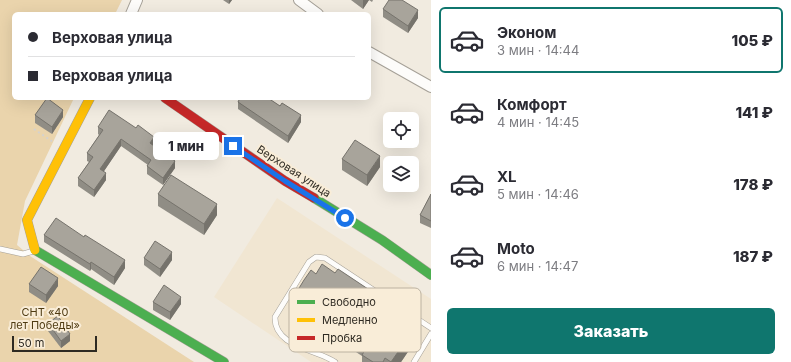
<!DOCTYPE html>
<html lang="ru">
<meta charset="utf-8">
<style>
:root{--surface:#fff;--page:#f2f2f3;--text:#2b2b33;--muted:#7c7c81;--line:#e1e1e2;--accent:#0f766e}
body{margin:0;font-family:Inter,sans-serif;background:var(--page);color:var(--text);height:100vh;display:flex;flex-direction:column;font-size:15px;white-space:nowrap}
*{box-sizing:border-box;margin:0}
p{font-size:13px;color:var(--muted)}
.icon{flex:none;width:22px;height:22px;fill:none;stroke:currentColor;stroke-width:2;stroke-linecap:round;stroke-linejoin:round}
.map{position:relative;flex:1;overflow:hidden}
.details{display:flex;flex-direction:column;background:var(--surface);width:360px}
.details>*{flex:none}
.hud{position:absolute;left:12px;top:12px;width:359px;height:88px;border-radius:6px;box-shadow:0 4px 16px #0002;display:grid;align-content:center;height:88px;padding:0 16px;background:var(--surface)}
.tools{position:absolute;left:383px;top:112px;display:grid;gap:8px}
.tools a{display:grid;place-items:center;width:36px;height:36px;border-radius:6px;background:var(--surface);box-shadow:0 4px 16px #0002;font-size:20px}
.scale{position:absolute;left:12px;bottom:10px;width:85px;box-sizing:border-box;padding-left:4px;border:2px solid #2e2a22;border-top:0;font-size:11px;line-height:14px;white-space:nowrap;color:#2e2a22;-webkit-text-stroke:3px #f9edd8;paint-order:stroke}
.end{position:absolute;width:18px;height:18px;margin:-9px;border:5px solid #1a73e8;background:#fff;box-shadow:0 0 0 2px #fff}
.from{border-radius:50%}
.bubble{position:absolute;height:28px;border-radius:6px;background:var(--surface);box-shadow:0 4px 16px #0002;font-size:13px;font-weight:800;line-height:28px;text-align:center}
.hud b{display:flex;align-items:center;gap:14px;height:38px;font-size:15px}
.hud b+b{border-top:1px solid var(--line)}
.hud i{width:10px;height:10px;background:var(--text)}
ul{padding:7px 0 0;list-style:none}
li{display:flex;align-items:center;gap:12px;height:66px;margin:0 8px 6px;padding:0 8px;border:2px solid transparent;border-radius:6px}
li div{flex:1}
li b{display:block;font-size:15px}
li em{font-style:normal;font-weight:800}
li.selected{border-color:var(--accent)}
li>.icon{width:36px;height:36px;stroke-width:1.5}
.action{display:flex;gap:8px;margin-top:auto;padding:8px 16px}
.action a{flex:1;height:46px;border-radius:6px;background:var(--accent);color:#fff;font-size:16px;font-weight:800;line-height:46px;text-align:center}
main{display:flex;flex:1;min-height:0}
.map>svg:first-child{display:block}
.built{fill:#f1e6d2}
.garden{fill:#ead4ac}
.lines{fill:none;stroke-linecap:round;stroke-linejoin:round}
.lane-casing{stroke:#a5a097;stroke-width:6}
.street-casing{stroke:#a5a097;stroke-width:12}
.fast-casing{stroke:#a5a097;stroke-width:10}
.slow-casing{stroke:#a5a097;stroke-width:10}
.jam-casing{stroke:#a5a097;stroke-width:10}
.path{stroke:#d4d2cf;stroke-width:2;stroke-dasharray:2 3;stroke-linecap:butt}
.lane{stroke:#fdfcfa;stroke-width:5}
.street{stroke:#fdfcfa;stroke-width:10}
.fast{stroke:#4caf50;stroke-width:9}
.slow{stroke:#ffc107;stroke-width:9}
.jam{stroke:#c62828;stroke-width:9}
.wall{fill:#908d85}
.shaded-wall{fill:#76736c}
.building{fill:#a8a49b;stroke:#76736c}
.route{stroke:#1a73e8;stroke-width:5}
.labels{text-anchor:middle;stroke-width:4;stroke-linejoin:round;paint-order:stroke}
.street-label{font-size:11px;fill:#2e2a22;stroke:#f9edd8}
.park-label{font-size:11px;fill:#4f3b12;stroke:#f9edd8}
.key{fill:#f9edd8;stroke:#bcb2a1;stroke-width:1}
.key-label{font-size:11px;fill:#2e2a22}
</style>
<main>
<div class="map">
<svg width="431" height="362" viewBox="0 0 431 362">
<rect width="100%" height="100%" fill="#f1ebe0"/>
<polygon class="built" points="277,198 431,299 431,362 311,362 214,297"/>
<polygon class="garden" points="0,0 122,0 115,14 14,14 14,98 74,98 25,201 17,245 30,256 194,362 0,362"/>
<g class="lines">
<g class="lane-casing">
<g id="lane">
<polyline points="0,249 23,254 34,251"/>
<path d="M335,362C316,349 274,347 275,317L309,262L316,257L325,258L431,328"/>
<polyline points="414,362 431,334"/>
</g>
</g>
<g class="street-casing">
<g id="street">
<polyline points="299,0 318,14"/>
<polyline points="131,14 137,0"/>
<polyline points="369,52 431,87"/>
</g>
</g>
<g class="fast-casing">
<g id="fast">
<polyline points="314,198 382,240 431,275"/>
<polyline points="35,250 224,362"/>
</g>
</g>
<g class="slow-casing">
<polyline id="slow" points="35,250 27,220 90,98"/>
</g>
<g class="jam-casing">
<polyline id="jam" points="165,98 285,181 314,198"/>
</g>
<polyline class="path" points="34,129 53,142"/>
<use href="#lane" class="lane"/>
<use href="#street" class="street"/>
<use href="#fast" class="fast"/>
<use href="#slow" class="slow"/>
<use href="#jam" class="jam"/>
</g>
<g class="wall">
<polygon points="223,0 232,0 229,4"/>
<polygon points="351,0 373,0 372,2 369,0 363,9"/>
<polygon points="383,9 418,18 408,33 383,17"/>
<polygon points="238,102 280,106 301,122 288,143 238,109"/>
<polygon points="35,115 63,117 52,134 35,123"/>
<polygon points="98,127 154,144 153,146 175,168 163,185 147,174 147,166 148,165 121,146 104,171 106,180 94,197 78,186 78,178 89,162 87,161 87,153 99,135 98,134"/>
<polygon points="342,159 380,167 367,186 342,170"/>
<polygon points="158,194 217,215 204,235 158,206"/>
<polygon points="431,194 431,228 420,223 420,215"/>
<polygon points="44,235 125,268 114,285 91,269 90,271 44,242"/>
<polygon points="144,258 172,260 160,277 144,265"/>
<polygon points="335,273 404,319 416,340 401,362 362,362 362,356 341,342 341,333 321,320 311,336 292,324 293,298 316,274"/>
<polygon points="29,284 58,286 46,303 29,292"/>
<polygon points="153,302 181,304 170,320 153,310"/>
<polygon points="48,323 70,341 61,348 48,331"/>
</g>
<g class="shaded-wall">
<polygon points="229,0 232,0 229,4"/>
<polygon points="363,0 369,0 363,9"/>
<polygon points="418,10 418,18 408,33 408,26"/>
<polygon points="63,110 63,117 52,134 52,127"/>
<polygon points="301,115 301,122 288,143 288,136"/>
<polygon points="154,137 154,144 150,151 150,143"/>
<polygon points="121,139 121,146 100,177 100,169"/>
<polygon points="380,156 380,167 367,186 367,175"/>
<polygon points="175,161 175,168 163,185 163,178"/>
<polygon points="106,173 106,180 94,197 94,190"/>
<polygon points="217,204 217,215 204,235 204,224"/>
<polygon points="172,252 172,260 160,277 160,269"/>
<polygon points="125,260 125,268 114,285 114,277"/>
<polygon points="91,262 91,269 90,271 90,264"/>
<polygon points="58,278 58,286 46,303 46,295"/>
<polygon points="181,297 181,304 170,320 170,312"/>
<polygon points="321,306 321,320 311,336 311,322"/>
<polygon points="416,326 416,340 401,362 391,362"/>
<polygon points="70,334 70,341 61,348 61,341"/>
</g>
<g class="building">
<polygon points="389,0 402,0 418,10 408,26 383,9"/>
<polygon points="47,98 63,110 52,127 35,115"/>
<polygon points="240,98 268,98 280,106 282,103 301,115 288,136 238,102"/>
<polygon points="109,110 136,128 138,125 154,137 150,143 175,161 163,178 147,166 151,160 121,139 100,169 106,173 94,190 78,178 93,157 87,153 103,130 98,127"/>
<polygon points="355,140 380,156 367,175 342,159"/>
<polygon points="171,175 217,204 204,224 158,194"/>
<polygon points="431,194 431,221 420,215"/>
<polygon points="56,218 84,237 85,235 125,260 114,277 91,262 90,264 44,235"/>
<polygon points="155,241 172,252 160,269 144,258"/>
<polygon points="322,264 335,273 338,269 404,313 402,317 416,326 391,362 385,358 383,362 373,362 362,355 368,345 341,328 345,321 321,306 311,322 292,310 298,302 293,298 304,280 311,270 316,274"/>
<polygon points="41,267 58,278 46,295 29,284"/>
<polygon points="164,285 181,297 170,312 153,302"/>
<polygon points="58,316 70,334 61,341 48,323"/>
</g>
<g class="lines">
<polyline class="route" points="233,146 285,181 345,218"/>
</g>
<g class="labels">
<g class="street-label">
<text transform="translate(294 171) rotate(33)" y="4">Верховая улица</text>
</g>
<g class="park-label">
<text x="45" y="316">СНТ «40<tspan x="45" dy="13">лет Победы»</tspan></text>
</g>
</g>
<rect x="289" y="288" width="132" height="64" rx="6" class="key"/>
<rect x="297" y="300" width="18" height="4" fill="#4caf50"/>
<rect x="297" y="318" width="18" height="4" fill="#ffc107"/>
<rect x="297" y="336" width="18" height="4" fill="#c62828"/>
<g class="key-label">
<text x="322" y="306">Свободно</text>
<text x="322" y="324">Медленно</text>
<text x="322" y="342">Пробка</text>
</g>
</svg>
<div class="tools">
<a><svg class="icon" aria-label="locate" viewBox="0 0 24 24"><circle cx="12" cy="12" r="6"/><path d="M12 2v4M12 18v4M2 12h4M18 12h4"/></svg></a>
<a><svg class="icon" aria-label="layers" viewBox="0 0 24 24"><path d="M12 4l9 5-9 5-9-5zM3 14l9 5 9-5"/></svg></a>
</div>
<div class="scale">50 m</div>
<i class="end from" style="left:345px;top:218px"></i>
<i class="end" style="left:233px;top:146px"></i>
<div class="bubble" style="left:153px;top:132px;width:66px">1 мин</div>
<div class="hud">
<b><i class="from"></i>Верховая улица</b>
<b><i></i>Верховая улица</b>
</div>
</div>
<section class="details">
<ul>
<li class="selected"><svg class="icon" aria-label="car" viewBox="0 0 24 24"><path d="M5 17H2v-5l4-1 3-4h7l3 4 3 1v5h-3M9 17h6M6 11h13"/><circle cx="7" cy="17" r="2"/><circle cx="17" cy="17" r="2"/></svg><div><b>Эконом</b><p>3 мин · 14:44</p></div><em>105 ₽</em></li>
<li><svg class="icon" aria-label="car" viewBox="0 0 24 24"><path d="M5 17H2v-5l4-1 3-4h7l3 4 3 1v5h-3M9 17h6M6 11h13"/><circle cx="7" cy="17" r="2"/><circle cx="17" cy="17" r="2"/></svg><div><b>Комфорт</b><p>4 мин · 14:45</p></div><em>141 ₽</em></li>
<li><svg class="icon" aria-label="car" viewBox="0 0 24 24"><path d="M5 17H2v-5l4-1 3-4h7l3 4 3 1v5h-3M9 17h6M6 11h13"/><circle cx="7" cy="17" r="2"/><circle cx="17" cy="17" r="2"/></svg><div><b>XL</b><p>5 мин · 14:46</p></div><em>178 ₽</em></li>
<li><svg class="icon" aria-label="car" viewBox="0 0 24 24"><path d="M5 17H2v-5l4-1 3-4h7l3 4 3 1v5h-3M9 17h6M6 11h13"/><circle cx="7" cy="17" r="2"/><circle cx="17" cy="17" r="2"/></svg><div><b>Moto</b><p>6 мин · 14:47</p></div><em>187 ₽</em></li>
</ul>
<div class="action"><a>Заказать</a></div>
</section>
</main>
